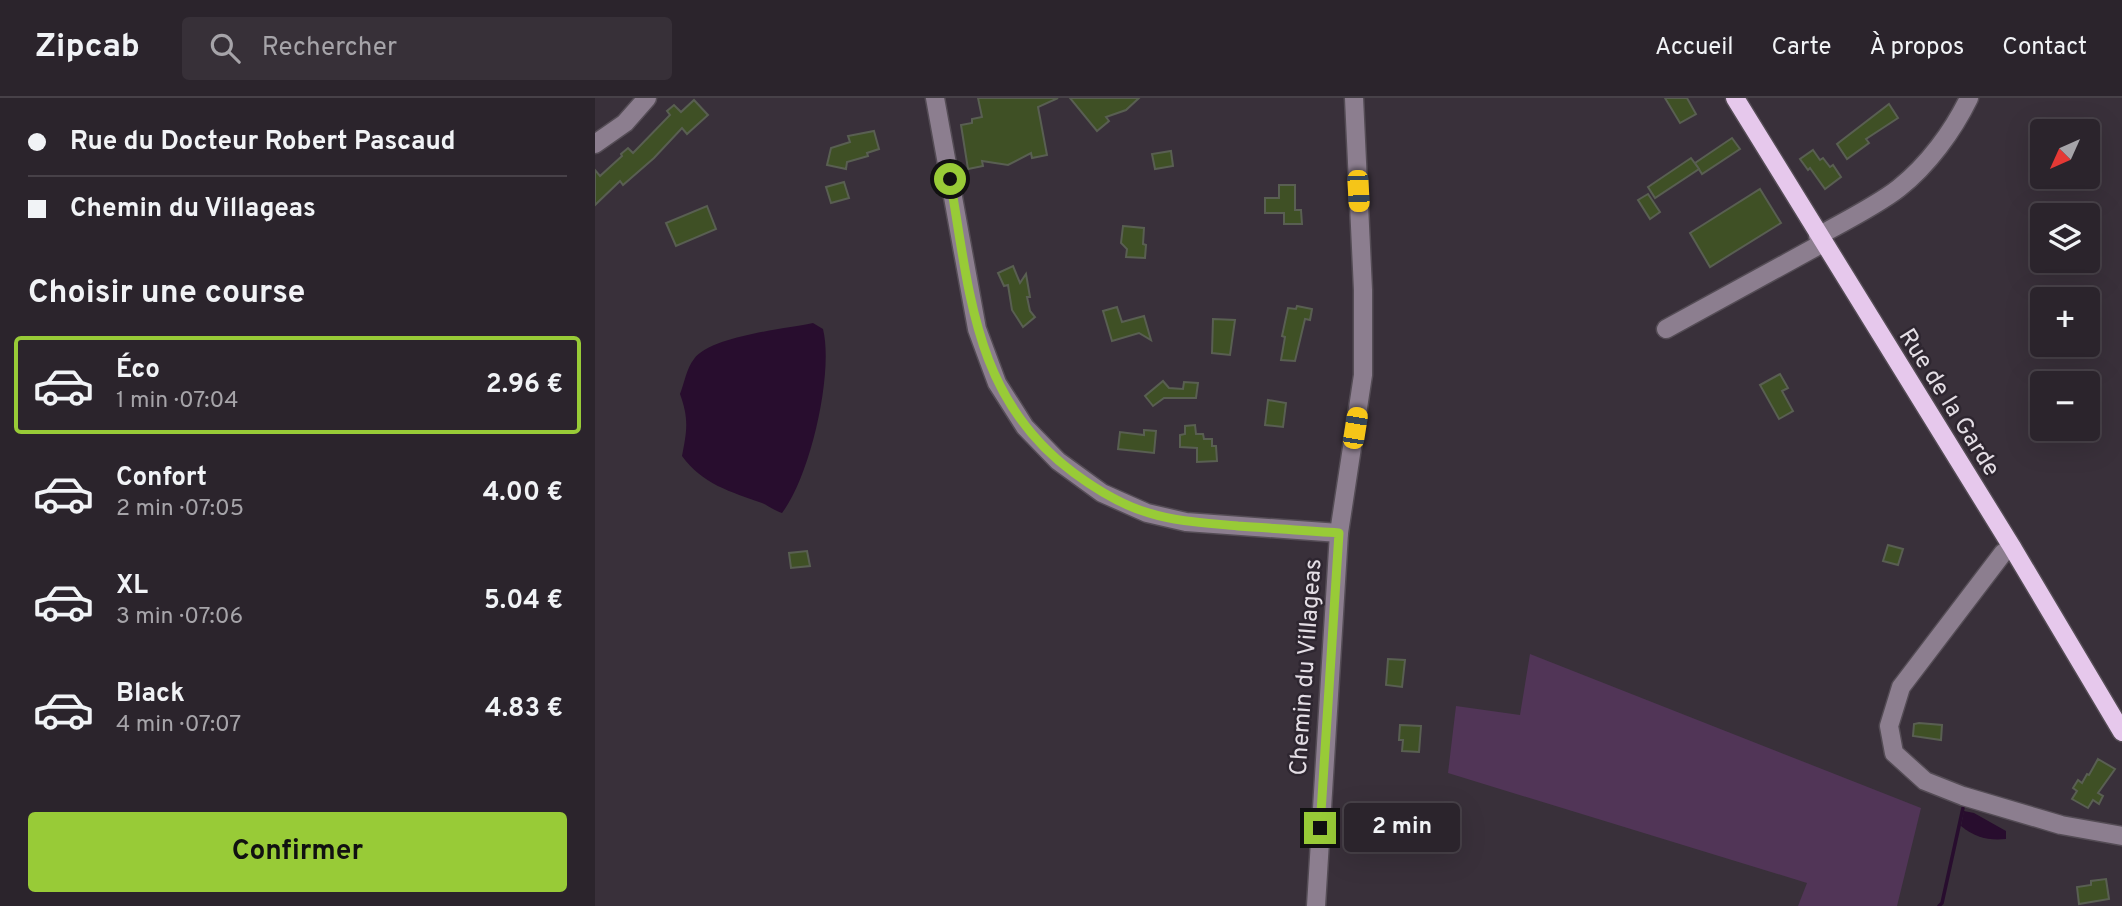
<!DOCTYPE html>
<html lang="fr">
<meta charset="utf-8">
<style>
:root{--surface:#2b242c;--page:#373038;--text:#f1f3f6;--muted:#a6a4a9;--line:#474148;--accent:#98cb37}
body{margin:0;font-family:Overpass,sans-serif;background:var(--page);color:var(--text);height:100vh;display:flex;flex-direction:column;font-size:26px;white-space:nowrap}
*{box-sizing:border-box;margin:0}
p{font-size:23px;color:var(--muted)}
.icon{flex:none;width:38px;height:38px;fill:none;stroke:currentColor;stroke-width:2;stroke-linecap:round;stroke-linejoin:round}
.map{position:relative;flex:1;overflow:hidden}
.side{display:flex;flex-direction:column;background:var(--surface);width:595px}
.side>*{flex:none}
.guide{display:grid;align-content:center;height:154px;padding:0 28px;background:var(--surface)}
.needle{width:46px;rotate:225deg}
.controls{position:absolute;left:1435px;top:21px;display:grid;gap:14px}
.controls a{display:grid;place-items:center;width:70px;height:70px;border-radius:7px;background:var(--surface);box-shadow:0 7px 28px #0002,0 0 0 2px var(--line);font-size:35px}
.end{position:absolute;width:32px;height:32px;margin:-16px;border:9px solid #98cb37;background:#111;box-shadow:0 0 0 4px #111}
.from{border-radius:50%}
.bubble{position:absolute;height:49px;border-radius:7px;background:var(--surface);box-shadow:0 7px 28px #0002,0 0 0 2px var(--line);font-size:23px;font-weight:700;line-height:49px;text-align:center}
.car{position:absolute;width:21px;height:42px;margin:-21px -10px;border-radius:9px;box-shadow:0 0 5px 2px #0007;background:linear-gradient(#f5c518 24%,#345 0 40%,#f5c518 0 76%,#345 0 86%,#f5c518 0)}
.guide b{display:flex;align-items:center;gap:24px;height:66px;font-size:26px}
.guide b+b{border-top:2px solid var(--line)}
.guide i{width:18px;height:18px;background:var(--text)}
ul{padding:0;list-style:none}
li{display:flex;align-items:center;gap:21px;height:98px;margin:0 14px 10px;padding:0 14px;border:4px solid transparent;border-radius:7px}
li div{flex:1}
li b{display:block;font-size:26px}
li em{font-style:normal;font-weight:700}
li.selected{border-color:var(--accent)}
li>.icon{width:63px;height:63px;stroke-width:1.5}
h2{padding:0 28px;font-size:32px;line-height:84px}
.primary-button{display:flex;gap:14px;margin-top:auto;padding:14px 28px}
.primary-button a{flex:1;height:80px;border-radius:7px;background:var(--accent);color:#111;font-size:28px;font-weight:700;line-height:80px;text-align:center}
header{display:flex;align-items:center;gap:42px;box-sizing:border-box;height:98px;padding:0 35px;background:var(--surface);border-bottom:2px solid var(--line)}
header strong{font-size:33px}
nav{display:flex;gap:38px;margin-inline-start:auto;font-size:24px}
.search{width:490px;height:63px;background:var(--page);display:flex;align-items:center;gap:18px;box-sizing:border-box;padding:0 24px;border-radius:7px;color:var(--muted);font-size:26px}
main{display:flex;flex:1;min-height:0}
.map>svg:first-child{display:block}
.green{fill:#513557}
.water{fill:#280d2e}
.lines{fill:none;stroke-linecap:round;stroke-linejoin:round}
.stream{stroke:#280d2e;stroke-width:3.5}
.building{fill:#3f5025;stroke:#595f52;stroke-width:2}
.minor-casing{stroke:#544c55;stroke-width:21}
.major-casing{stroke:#544c55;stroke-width:21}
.minor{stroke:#8c7e8f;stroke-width:18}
.major{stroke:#e6c8ec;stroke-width:18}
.route{stroke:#98cb37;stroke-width:9}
.labels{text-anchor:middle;stroke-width:5;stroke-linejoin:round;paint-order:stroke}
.street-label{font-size:24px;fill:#e4dee5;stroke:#2e2630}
</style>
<header>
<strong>Zipcab</strong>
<div class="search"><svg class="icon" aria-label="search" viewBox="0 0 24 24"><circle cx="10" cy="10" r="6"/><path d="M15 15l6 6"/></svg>Rechercher</div>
<nav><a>Accueil</a><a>Carte</a><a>À propos</a><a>Contact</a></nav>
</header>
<main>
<section class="side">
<div class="guide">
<b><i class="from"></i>Rue du Docteur Robert Pascaud</b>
<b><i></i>Chemin du Villageas</b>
</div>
<h2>Choisir une course</h2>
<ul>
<li class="selected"><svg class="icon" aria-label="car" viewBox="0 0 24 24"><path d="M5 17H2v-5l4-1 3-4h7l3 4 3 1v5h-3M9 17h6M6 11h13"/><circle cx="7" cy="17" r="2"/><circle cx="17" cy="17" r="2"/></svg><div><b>Éco</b><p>1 min · 07:04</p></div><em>2.96 €</em></li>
<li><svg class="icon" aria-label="car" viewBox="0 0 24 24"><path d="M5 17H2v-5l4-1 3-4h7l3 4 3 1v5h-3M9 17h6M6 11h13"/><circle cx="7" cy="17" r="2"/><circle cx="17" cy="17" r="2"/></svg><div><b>Confort</b><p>2 min · 07:05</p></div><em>4.00 €</em></li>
<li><svg class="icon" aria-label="car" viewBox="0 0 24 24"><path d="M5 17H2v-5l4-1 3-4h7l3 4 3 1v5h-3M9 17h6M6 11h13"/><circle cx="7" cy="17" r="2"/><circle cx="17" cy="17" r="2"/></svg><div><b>XL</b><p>3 min · 07:06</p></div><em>5.04 €</em></li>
<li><svg class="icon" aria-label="car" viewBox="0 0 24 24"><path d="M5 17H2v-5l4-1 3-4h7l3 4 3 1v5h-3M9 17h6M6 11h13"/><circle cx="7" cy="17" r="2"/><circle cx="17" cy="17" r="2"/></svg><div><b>Black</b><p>4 min · 07:07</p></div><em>4.83 €</em></li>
</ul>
<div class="primary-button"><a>Confirmer</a></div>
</section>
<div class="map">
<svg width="1527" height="808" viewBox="0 0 1527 808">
<rect width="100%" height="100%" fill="#39303a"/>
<polygon class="green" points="935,556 1326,710 1302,808 1203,808 1212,785 853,675 861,608 925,617"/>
<g class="water">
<path d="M218,225L228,231C239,275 215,379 187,415C180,413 174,408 167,405C136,394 107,386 87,358C92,332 94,321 85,296C89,286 92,269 99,261C116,238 190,231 218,225Z"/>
<path d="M1369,713L1379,715L1411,733V741C1394,743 1379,739 1366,728Z"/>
</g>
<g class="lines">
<polyline class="stream" points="1344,808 1347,805 1368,710"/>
</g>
<g class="building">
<polygon points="383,0 463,0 443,9 452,57 437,60 436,55 413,67 387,63 388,68 373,71 366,27 377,25 377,21 387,19"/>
<polygon points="475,0 544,0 531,12 511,19 514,23 502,33"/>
<polygon points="1070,0 1092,0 1101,16 1085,25"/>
<polygon points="99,2 113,17 92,36 87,30 59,60 28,87 25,83 0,107 0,72 5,78 27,58 26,56 33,50 38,55 75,17 72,13 79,7 86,14"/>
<polygon points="1294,6 1303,20 1271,41 1274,45 1252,61 1242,46"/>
<polygon points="279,33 284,51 272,55 273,58 252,64 251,71 232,67 236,50 255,44 253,38"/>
<polygon points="1137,40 1145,51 1107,76 1100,65"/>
<polygon points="1218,52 1225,62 1228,60 1235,69 1238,67 1246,79 1230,91 1215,70 1213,72 1205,61"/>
<polygon points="576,53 578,68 560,71 557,56"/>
<polygon points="1096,60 1104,71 1060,100 1053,89"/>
<polygon points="249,84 254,100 236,105 231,89"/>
<polygon points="684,87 700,87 700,112 706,112 707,126 689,126 689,115 670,115 670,100 684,100"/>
<polygon points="1165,91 1186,125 1115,169 1095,135"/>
<polygon points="1053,96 1065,114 1055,121 1043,102"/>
<polygon points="112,108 121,131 81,148 71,125"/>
<polygon points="528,128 549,130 548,146 551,147 550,160 531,159 532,151 526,145"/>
<polygon points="418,168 425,185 431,176 435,199 432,199 435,213 440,219 428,229 417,212 413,187 409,188 403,175"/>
<polygon points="702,208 717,211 715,222 710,221 700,263 686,262 690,239 687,238 693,210 701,211"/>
<polygon points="522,209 527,224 549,218 556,242 544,235 517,243 508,213"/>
<polygon points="618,221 640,222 635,257 617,255"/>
<polygon points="1185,276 1193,290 1187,293 1198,313 1184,321 1165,287"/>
<polygon points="568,283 574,290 588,291 589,284 603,285 601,300 569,300 558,308 550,298"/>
<polygon points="673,302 691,305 688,329 670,327"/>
<polygon points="600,327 601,336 608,336 609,341 617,341 617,348 621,348 622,363 602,364 602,350 585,349 585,337 590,336 590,328"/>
<polygon points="549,332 561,333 559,355 523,351 525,334 549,337"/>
<polygon points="1293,447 1308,451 1303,467 1288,463"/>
<polygon points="212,453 215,468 196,470 194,455"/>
<polygon points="793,561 810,562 807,589 791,587"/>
<polygon points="1324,625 1347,627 1346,642 1318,638 1319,626"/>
<polygon points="805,627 826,628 824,654 807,653 808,642 804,642"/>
<polygon points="1503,661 1520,671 1503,695 1508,698 1504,706 1498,702 1493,710 1477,701 1482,693 1478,690 1483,682 1487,685 1492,676 1494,677"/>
<polygon points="1511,781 1514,801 1484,806 1482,789 1496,787 1496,783"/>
</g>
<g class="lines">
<g class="minor-casing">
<g id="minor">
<polyline points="340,0 382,231 402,285 430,329 463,363 507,395 552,415 591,424 744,435"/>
<polyline points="0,46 30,25 52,0"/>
<path d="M1223,138C1247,125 1284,106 1304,90C1333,67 1358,33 1374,0"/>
<polyline points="1071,231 1228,145"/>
<polyline points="1417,449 1408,455 1306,589 1294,628 1299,655 1330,683 1368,698 1466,727 1527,738"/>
<polyline points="721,808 744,435 768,277 768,192 759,0"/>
</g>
</g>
<g class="major-casing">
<polyline id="major" points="1140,0 1417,449 1527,634"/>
</g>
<use href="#minor" class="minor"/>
<use href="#major" class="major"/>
</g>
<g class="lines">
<path class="route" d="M355,81C375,195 379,301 479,375C502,392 526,407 554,415C583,424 613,425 643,428C676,430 710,433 744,435L725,730"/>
</g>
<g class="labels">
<g class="street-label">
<text transform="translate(1355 304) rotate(58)" y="8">Rue de la Garde</text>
<text transform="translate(710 569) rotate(-86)" y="8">Chemin du Villageas</text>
</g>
</g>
</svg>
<div class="controls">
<a><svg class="needle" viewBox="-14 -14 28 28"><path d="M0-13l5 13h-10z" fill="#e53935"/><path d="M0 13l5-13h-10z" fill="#a6a4a9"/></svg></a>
<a><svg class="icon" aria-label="layers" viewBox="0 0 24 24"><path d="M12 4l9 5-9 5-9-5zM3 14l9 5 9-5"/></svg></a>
<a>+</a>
<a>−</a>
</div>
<i class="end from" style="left:355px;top:81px"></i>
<i class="end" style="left:725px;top:730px"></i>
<div class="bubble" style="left:749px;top:705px;width:116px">2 min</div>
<i class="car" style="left:763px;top:93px;rotate:177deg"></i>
<i class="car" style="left:760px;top:330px;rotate:9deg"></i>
</div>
</main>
